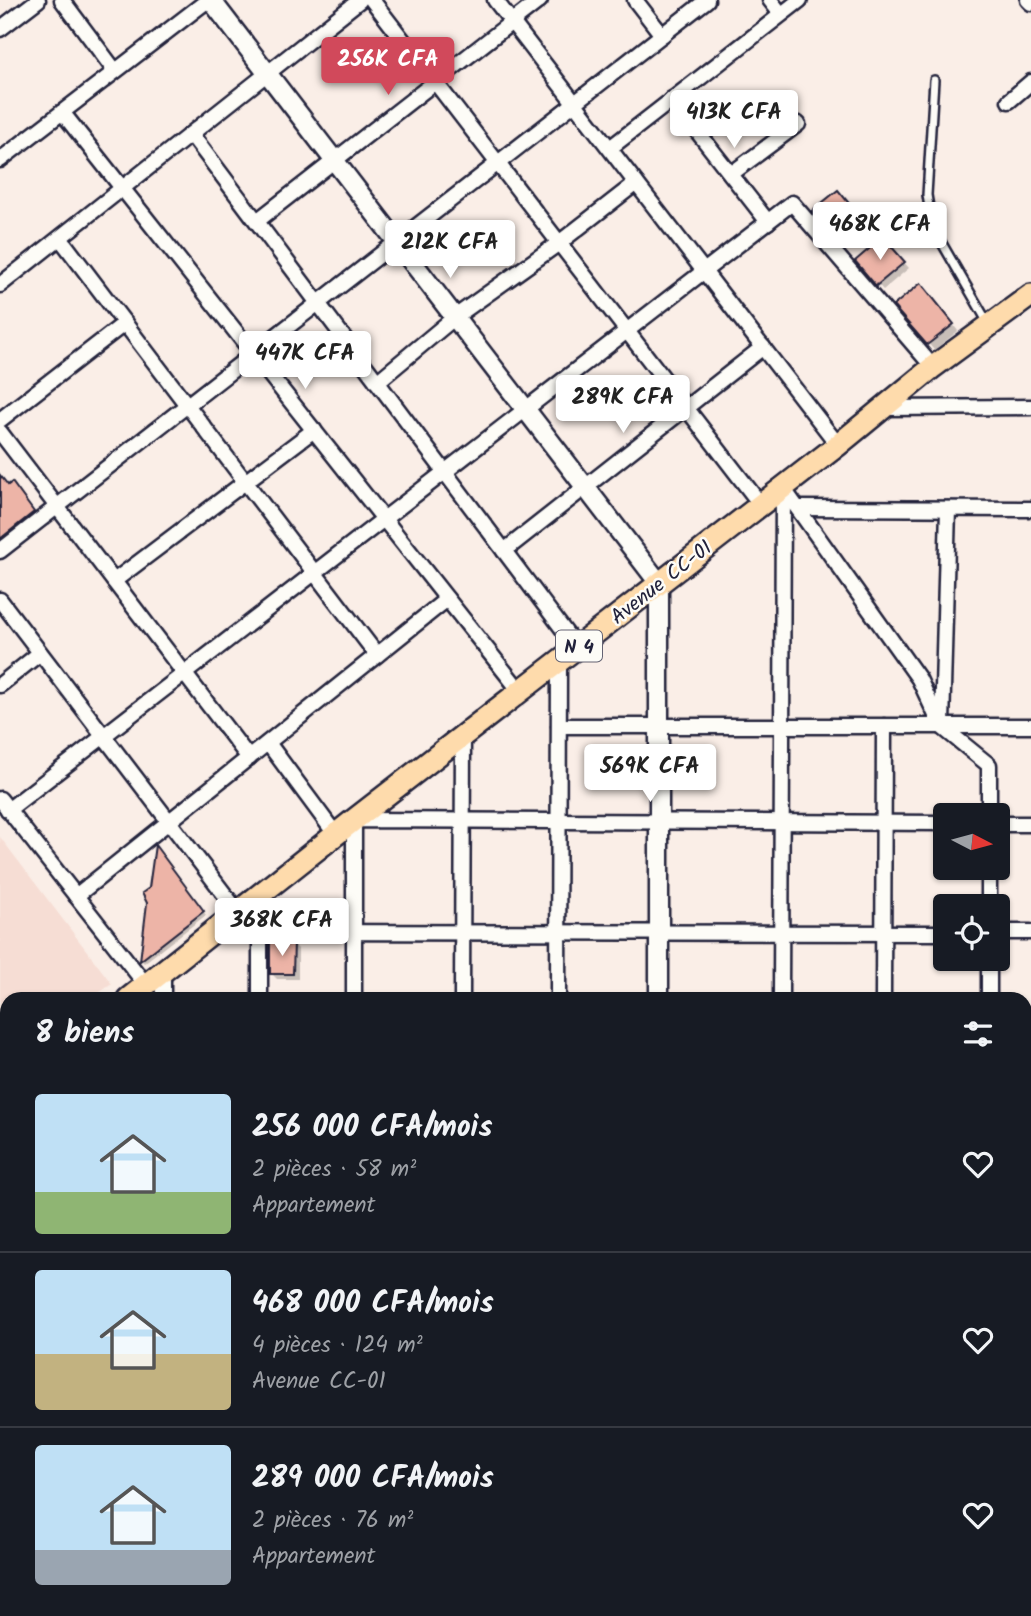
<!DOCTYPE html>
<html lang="fr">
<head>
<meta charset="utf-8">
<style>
	body { margin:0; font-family:Kalam,sans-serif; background:#242831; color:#f1f3f6; height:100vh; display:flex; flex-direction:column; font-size:26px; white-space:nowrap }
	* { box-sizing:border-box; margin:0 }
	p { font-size:23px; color:#9ea1a6 }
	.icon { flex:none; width:38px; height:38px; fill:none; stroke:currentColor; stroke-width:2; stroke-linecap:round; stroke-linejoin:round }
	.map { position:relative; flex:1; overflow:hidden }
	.drawer { position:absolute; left:0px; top:992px; width:1032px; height:625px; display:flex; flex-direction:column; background:#171b24; border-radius:21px 21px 0 0; box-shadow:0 2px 5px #0004 }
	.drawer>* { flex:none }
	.needle { width:46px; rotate:96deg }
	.tools { position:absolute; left:933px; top:803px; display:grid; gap:14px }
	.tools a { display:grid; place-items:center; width:77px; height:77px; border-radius:7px; background:#171b24; box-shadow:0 2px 5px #0004; font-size:35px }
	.price { position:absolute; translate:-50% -60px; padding:0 16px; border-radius:7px; background:#fff; color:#222; font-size:23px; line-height:46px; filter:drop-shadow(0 2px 4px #0008) }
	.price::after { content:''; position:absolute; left:50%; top:42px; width:21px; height:16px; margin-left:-10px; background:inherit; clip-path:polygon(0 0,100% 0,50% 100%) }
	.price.selected { background:#d1495b; color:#fff }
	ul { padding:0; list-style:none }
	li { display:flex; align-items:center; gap:21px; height:175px; padding:0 35px }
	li+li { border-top:2px solid #363941 }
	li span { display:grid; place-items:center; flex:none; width:196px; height:140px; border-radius:7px; color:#555 }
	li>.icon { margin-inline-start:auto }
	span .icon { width:84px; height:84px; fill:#fffc; stroke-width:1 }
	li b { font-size:30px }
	h2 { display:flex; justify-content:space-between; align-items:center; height:84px; padding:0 35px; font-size:30px }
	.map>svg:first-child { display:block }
	.built { fill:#f6ddd4 }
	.shadow { fill:#0003 }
	.building { fill:#edb4a7; stroke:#22223b; stroke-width:2 }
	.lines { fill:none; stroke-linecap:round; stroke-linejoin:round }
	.service-casing { stroke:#22223b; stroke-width:12 }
	.minor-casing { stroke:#22223b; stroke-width:19 }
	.tertiary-casing { stroke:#22223b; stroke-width:23 }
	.primary-casing { stroke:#22223b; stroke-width:26 }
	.service { stroke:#fdfcf7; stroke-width:7 }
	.minor { stroke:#fdfcf7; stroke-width:14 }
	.tertiary { stroke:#fdfcf7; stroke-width:18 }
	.primary { stroke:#fedbac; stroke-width:21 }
	.labels { text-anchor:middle; stroke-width:5; stroke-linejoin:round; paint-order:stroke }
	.shield { fill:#fdfcf7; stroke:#646373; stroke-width:2 }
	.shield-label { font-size:19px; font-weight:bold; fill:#22223b }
	.street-label { font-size:21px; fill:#22223b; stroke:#fdfcf7 }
</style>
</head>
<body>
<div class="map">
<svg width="1031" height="1616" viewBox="0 0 1031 1616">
	<rect width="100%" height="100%" fill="#faeee7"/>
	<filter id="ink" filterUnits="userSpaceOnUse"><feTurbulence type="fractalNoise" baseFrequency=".0143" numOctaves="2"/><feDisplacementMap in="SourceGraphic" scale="14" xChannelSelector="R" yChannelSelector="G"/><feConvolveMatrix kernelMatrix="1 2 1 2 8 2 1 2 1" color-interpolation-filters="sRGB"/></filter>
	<g filter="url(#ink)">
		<!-- built -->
		<polygon class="built" points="0,837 112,984 90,999 7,999 7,1021 0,1012"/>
		<!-- shadow -->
		<g class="shadow">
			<polygon points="843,198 860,219 838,238 832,233"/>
			<polygon points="888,244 909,268 883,290 857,261"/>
			<polygon points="927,291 958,331 934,350 895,306"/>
			<polygon points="0,477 8,487 15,487 36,516 0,545"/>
			<polygon points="156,849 206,915 144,963 141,960"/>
			<polygon points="293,943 298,949 298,979 277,979 271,973"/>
			<polygon points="473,1610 492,1610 491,1616 473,1616"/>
			<rect x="567" y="1610" width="67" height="6"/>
		</g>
		<!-- building -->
		<g class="building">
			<polygon points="838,190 857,213 831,234 812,211"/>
			<polygon points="883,237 905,262 876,286 855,261"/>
			<polygon points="921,283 954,324 927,345 893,306"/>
			<polygon points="0,475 8,485 12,482 34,512 0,539"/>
			<polygon points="155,845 204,911 140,961 147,903 142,893 149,888"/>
			<polygon points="270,942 294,942 293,974 270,974"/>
		</g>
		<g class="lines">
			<!-- service casing -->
			<g class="service-casing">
				<polyline id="service" points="934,80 927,195 932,226 988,323"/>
			</g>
			<!-- minor casing -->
			<g class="minor-casing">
				<g id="minor">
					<polyline points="62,0 115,71"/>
					<polyline points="372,0 761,505"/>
					<polyline points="495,0 838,445"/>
					<polyline points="635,0 662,35"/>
					<polyline points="770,0 781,14"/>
					<polyline points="1028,0 1031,3"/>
					<polyline points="0,29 38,0"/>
					<polyline points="672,99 768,222"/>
					<polyline points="1009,101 1031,82"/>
					<polyline points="62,112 520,691"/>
					<polyline points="191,134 577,648"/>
					<polyline points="610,148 800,0"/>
					<polyline points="0,160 208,0"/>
					<polyline points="731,174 798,124"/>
					<polyline points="257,221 540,0"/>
					<polyline points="60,238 377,655"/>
					<polyline points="0,285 360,0"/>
					<polyline points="377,382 455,317 559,243 636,183"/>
					<polyline points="883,408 1031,407"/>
					<polyline points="0,420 125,323"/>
					<polyline points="0,432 249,758"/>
					<polyline points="783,488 919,679 941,726 989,765 989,816"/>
					<polyline points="798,508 1031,509"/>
					<polyline points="0,551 707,0"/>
					<polyline points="504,551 763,347"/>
					<polyline points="114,581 314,430"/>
					<polyline points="0,600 238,912"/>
					<polyline points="0,685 40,653"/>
					<polyline points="942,724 948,509"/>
					<polyline points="559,726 1031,726"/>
					<polyline points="268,743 336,835"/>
					<polyline points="0,799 146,985"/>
					<polyline points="8,810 792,203 933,367"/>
					<polyline points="998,824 1031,824"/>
					<polyline points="76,896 447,599"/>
					<polyline points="989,906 989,868"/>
					<polyline points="260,932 945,933"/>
					<polyline points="998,932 1031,932"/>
					<polyline points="163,999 163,971"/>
					<polyline points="260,999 260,894"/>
					<polyline points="354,999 354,820 945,823"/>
					<polyline points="462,999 463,735"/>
					<polyline points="558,999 559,662"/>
					<polyline points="781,999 783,488"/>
					<polyline points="883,999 884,726"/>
					<polyline points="989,999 989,959"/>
					<polyline points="0,1032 7,1041"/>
					<polyline points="1026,1034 1031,1034"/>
					<polyline points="1026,1138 1031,1138"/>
					<polyline points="0,1308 7,1303"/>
					<polyline points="1026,1350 1031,1350"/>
					<polyline points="1026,1450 1031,1451"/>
					<polyline points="0,1526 7,1526"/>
					<polyline points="1026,1555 1031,1555"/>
					<polyline points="152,1610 152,1616"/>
					<polyline points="355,1610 355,1616"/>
					<polyline points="778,1610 778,1616"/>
					<polyline points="881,1610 881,1616"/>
					<polyline points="43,1616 44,1610"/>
					<polyline points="260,1616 260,1610"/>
					<polyline points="459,1616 459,1610"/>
					<polyline points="556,1616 556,1610"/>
					<polyline points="986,1616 986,1610"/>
				</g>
			</g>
			<!-- tertiary casing -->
			<g class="tertiary-casing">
				<g id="tertiary">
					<polyline points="211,0 659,583 659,999"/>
					<polyline points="1026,1244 1031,1244"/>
					<polyline points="659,1610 659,1616"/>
				</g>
			</g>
			<!-- primary casing -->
			<g class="primary-casing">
				<g id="primary">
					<polyline points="128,999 354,820 838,445 933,367 1031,295"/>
					<polyline points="0,1099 7,1093"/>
				</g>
			</g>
			<!-- service -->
			<use href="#service" class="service"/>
			<!-- minor -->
			<use href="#minor" class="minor"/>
			<!-- tertiary -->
			<use href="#tertiary" class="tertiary"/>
			<!-- primary -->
			<use href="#primary" class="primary"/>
		</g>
	</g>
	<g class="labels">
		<!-- shield labels -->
		<rect class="shield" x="556" y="630.5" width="46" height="31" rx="5"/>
		<g class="shield-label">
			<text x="579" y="653">N 4</text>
		</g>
		<!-- street labels -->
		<g class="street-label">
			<text transform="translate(661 582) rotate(-38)" y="7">Avenue CC-01</text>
		</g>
	</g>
</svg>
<div class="tools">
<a><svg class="needle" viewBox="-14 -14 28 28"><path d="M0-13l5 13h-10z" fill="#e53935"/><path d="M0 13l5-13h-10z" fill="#9ea1a6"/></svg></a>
<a><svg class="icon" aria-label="locate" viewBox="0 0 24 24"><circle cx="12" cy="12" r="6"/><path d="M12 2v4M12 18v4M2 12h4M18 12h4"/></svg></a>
</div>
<b class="price selected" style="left:388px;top:97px">256K CFA</b>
<b class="price" style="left:734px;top:150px">413K CFA</b>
<b class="price" style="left:880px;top:262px">468K CFA</b>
<b class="price" style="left:450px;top:280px">212K CFA</b>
<b class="price" style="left:305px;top:391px">447K CFA</b>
<b class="price" style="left:623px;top:435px">289K CFA</b>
<b class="price" style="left:650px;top:804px">569K CFA</b>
<b class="price" style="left:282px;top:958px">368K CFA</b>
<section class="drawer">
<h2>8 biens<svg class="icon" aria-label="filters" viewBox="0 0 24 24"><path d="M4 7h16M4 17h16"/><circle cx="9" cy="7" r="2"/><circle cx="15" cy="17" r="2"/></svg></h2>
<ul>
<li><span style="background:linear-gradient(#bfe0f5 70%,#8fb573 0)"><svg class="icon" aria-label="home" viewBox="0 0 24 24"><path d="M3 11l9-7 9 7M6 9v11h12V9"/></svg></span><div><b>256 000 CFA/mois</b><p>2 pièces · 58 m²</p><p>Appartement</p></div><svg class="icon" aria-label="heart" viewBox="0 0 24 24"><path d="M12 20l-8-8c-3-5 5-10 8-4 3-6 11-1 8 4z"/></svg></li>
<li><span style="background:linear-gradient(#bfe0f5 60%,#c2b280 0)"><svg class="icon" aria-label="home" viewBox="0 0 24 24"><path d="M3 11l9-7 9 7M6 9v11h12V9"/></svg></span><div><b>468 000 CFA/mois</b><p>4 pièces · 124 m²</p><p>Avenue CC-01</p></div><svg class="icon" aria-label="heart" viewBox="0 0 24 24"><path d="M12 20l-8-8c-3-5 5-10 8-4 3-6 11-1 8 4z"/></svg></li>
<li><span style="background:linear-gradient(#bfe0f5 75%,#9aa5b1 0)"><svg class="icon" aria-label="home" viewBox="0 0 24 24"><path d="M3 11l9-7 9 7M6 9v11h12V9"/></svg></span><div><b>289 000 CFA/mois</b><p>2 pièces · 76 m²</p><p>Appartement</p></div><svg class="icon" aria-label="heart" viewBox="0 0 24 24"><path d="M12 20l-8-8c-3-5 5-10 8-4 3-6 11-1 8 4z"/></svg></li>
</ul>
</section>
</div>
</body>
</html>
